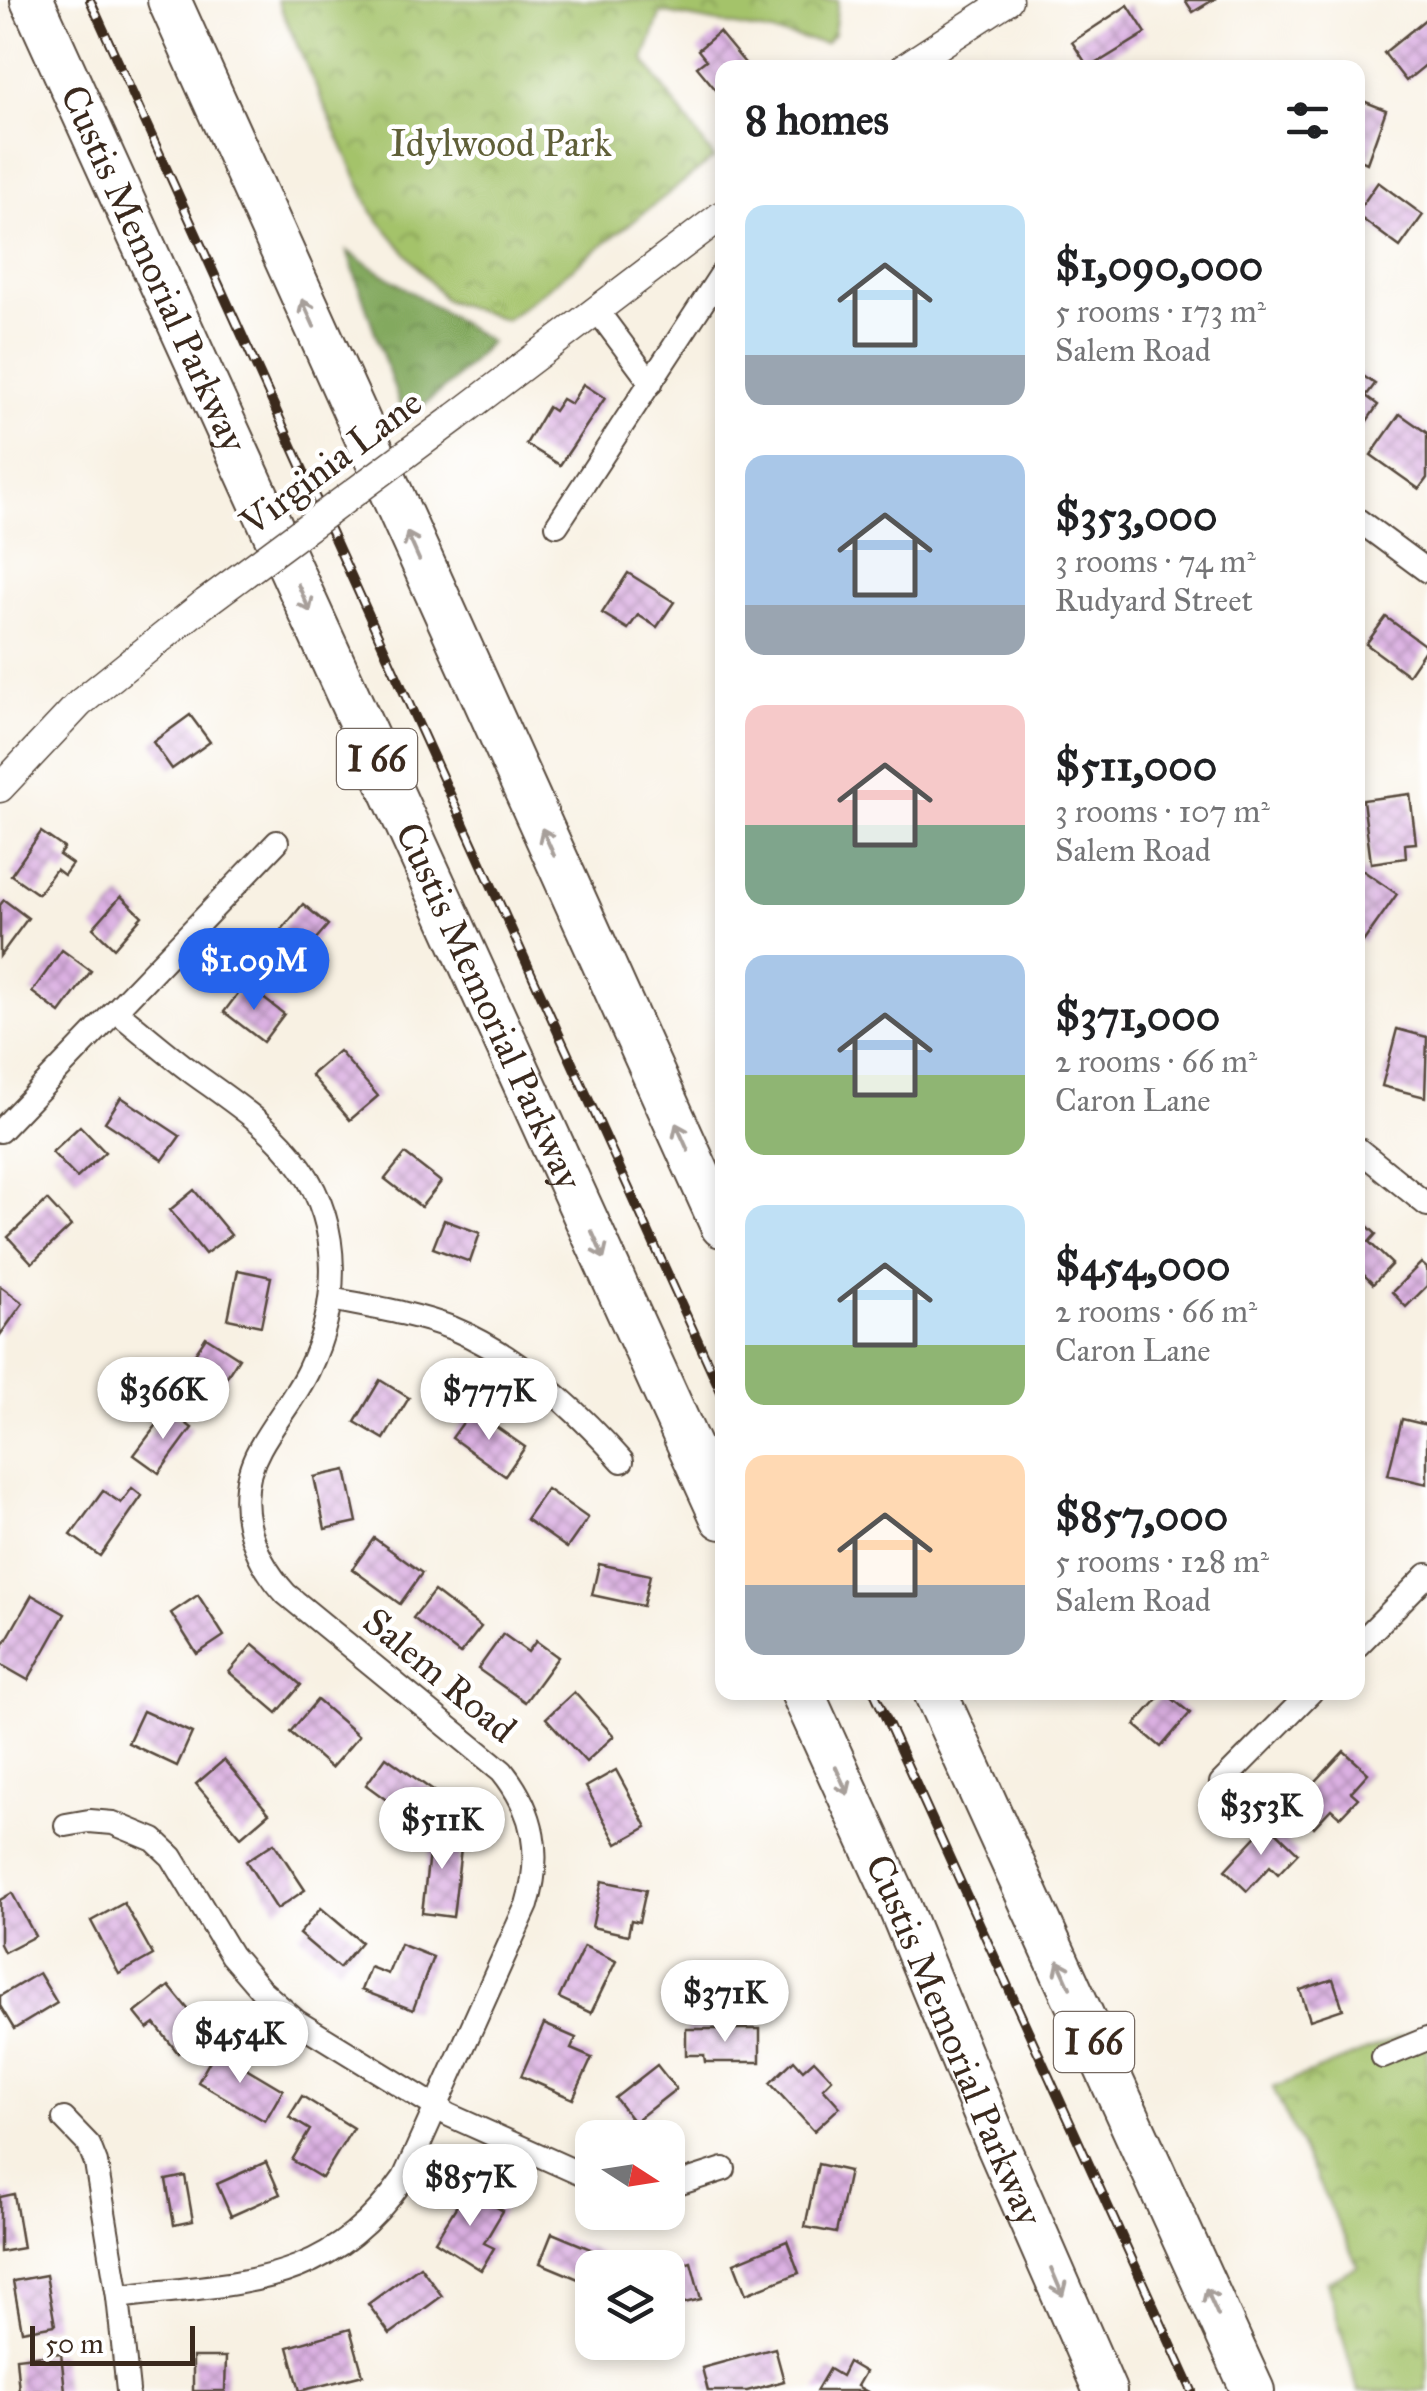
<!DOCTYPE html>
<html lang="en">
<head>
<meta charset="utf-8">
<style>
	body { margin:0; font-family:"IM FELL Great Primer",serif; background:#f6f6f6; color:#202124; height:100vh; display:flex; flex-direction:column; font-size:38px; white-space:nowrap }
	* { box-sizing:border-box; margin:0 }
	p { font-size:32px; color:#757577 }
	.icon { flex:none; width:55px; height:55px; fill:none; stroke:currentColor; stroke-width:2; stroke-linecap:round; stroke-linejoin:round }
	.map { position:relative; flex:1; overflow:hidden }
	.details { position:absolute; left:715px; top:60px; width:650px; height:1640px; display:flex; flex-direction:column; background:#fff; border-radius:20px; box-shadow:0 5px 15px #0003 }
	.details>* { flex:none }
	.needle { width:65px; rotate:102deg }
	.fabs { position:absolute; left:575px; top:2120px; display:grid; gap:20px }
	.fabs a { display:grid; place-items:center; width:110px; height:110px; border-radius:20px; background:#fff; box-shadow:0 5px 15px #0003; font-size:50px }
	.scale { position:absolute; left:30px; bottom:25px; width:165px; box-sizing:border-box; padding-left:10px; border:5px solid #3b2a1e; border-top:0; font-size:28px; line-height:35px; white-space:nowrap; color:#3b2a1e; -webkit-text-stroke:8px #fff; paint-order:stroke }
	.price { position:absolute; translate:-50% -85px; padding:0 22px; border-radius:35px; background:#fff; color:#222; font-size:32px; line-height:65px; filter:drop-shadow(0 2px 5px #0008) }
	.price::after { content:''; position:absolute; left:50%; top:60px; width:30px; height:22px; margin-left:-15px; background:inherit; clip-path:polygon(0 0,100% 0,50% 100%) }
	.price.on { background:#2563eb; color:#fff }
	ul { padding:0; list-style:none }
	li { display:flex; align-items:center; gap:30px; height:250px; padding:0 30px }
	li span { display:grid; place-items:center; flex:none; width:280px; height:200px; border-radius:20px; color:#555 }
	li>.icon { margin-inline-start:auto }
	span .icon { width:120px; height:120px; fill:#fffc; stroke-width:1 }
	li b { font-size:42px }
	h2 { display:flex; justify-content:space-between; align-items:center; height:120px; padding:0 30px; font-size:42px }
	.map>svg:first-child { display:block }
	.forest { fill:url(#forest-crowns); stroke:#5f6a3e; stroke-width:2.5 }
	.park { fill:url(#park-crowns); stroke:#707644; stroke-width:2.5 }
	.building { fill:url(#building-cross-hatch) }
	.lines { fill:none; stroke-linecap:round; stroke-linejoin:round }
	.minor-casing { stroke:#57483c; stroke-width:26 }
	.tertiary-casing { stroke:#57483c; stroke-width:31 }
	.motorway-casing { stroke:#57483c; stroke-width:46 }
	.minor { stroke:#fff; stroke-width:22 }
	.tertiary { stroke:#fff; stroke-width:28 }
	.motorway { stroke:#fff; stroke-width:42 }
	.rail-casing { stroke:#3b2a1e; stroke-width:10 }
	.rail { stroke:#fff; stroke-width:6; stroke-dasharray:19; stroke-linecap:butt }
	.tertiary-bridge-casing { stroke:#57483c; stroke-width:31; stroke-linecap:butt }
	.tertiary-bridge { stroke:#fff; stroke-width:28 }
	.oneway { stroke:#a79f9a }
	.labels { text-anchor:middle; stroke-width:9; stroke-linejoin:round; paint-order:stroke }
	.shield { fill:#fff; stroke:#766a62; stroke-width:2.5 }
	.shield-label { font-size:35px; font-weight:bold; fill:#3b2a1e }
	.park-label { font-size:38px; fill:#606039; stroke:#fff }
	.street-label { font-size:38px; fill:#3b2a1e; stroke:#fff }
</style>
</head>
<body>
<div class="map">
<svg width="1427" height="2391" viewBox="0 0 1427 2391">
	<defs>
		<pattern id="forest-crowns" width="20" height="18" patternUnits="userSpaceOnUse" patternTransform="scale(2.5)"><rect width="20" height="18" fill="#83a95f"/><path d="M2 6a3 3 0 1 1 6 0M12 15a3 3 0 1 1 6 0" fill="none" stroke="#6c8a4e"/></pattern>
		<pattern id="park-crowns" width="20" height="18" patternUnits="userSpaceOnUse" patternTransform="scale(2.5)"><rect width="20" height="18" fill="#a4c36b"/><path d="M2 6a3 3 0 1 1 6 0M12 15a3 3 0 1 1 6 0" fill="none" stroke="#879f57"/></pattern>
		<pattern id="building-cross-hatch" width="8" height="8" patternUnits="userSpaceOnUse" patternTransform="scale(2.5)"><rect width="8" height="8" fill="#dbb0e2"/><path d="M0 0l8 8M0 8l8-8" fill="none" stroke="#b38fb7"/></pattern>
	</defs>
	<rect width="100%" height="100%" fill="#fff"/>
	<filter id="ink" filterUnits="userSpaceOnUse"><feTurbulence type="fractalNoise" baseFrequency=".01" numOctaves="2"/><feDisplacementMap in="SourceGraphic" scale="20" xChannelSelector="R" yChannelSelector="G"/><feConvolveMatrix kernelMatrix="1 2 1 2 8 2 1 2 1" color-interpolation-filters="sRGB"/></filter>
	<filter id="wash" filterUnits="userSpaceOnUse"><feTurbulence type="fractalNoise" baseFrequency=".0048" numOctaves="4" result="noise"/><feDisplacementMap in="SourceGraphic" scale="40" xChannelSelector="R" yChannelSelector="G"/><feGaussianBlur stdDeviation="2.25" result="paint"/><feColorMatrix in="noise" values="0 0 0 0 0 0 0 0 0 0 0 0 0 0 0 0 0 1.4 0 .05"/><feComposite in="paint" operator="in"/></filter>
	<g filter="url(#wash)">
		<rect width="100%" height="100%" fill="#f8f1e3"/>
		<!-- forest -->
		<polygon class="forest" points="347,251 490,342 451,383 405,420"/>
		<!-- park -->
		<g class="park">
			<polygon points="277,0 838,0 834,34 825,43 661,12 644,60 714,158 506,320 445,300 372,212"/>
			<polygon points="1427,2026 1427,2391 1358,2391 1327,2282 1358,2266 1273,2088"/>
		</g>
		<g id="blocks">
			<!-- building -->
			<g class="building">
				<polygon points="1185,0 1213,0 1193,12"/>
				<polygon points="1128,5 1146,33 1089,68 1072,42"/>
				<polygon points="1427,18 1427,64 1406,81 1384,53"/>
				<polygon points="719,32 749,68 722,68 722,97 697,67 706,60 698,50"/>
				<polygon points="1358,99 1386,110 1367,163 1358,159"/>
				<polygon points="1378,182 1423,215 1400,247 1358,216 1358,211"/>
				<polygon points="1359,373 1375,384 1366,396 1378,405 1358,434"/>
				<polygon points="583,384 605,398 560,465 526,444 548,407 554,411 562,399 571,404"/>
				<polygon points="1400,414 1427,433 1427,478 1419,489 1371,455"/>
				<polygon points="628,573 674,602 657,627 638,615 628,629 602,613"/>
				<polygon points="1386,617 1427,647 1408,675 1366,644"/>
				<polygon points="190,715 210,742 172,769 153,742"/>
				<polygon points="1410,794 1416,843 1405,844 1406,858 1371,863 1363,800"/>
				<polygon points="41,832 64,848 59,855 72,864 64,875 56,869 38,894 11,875"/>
				<polygon points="1362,870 1397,894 1363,942 1358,937 1358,877"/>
				<polygon points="121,896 142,916 114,948 93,928"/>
				<polygon points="4,900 28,918 0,956 0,905"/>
				<polygon points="303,904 328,925 294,964 270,944"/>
				<polygon points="62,950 91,971 60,1013 32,992"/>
				<polygon points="245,984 284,1014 263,1042 224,1012"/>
				<polygon points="1397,1029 1427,1037 1425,1097 1382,1086"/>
				<polygon points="339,1051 378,1096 350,1120 311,1075"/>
				<polygon points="121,1097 180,1136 163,1160 105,1122"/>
				<polygon points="80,1126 105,1152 77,1178 52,1152"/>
				<polygon points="405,1154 441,1182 421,1207 385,1179"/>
				<polygon points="194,1190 231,1235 205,1254 170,1210"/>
				<polygon points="47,1200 71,1226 32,1263 8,1237"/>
				<polygon points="1358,1217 1376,1234 1369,1242 1392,1264 1373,1284 1358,1269"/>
				<polygon points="444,1220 480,1233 470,1262 433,1248"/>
				<polygon points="1421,1263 1427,1268 1427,1286 1406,1307 1392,1292"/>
				<polygon points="238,1270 271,1277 261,1326 228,1319"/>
				<polygon points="0,1286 23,1303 0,1335"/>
				<polygon points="206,1337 239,1358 209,1404 176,1382"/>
				<polygon points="380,1380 409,1398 384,1439 355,1422"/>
				<polygon points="168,1410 192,1428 159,1473 134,1455"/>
				<polygon points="472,1410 525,1447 505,1476 452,1438"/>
				<polygon points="1402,1419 1427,1425 1427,1484 1388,1475"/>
				<polygon points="346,1470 357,1522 325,1529 314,1477"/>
				<polygon points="132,1488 142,1496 100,1556 71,1535 103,1491 121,1503"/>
				<polygon points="547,1489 588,1518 567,1548 526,1519"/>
				<polygon points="374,1538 422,1573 400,1604 352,1569"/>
				<polygon points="599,1564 650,1575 643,1606 592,1595"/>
				<polygon points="434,1591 481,1627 460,1654 413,1618"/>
				<polygon points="32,1595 65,1614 28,1680 0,1664 0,1651"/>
				<polygon points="198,1595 224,1636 197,1654 171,1613"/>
				<polygon points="503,1634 528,1652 536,1641 558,1657 525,1702 478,1669"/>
				<polygon points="253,1644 301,1685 277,1713 229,1672"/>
				<polygon points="574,1692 614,1736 586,1762 546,1718"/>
				<polygon points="1164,1692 1190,1713 1161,1747 1135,1725"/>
				<polygon points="317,1700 359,1736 331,1768 290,1732"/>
				<polygon points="143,1711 192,1733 177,1766 128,1743"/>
				<polygon points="1344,1751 1368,1773 1351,1792 1358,1798 1340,1817 1331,1809 1314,1827 1292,1807"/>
				<polygon points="386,1757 436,1793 410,1830 390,1815 396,1807 366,1785"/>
				<polygon points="224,1760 269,1813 241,1837 196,1784"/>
				<polygon points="616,1770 647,1827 617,1844 586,1787"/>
				<polygon points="1268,1824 1298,1853 1278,1874 1270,1866 1247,1891 1225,1870"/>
				<polygon points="432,1827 463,1831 453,1917 422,1913"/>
				<polygon points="274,1843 305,1890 277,1909 246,1861"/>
				<polygon points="602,1881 646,1890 639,1922 631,1920 628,1935 592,1927"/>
				<polygon points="12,1893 35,1936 4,1952 0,1944 0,1900"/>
				<polygon points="124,1903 153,1955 119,1974 91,1921"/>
				<polygon points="321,1908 361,1942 339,1968 299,1934"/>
				<polygon points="400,1944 433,1957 413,2010 361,1990 370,1967 388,1974"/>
				<polygon points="584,1946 616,1961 591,2013 559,1998"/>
				<polygon points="39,1973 57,2003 14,2029 0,2006 0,1996"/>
				<polygon points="1333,1979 1343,2009 1310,2020 1300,1990"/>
				<polygon points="169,1986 206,2031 178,2053 155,2024 148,2029 135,2013"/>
				<polygon points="544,2024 576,2038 571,2049 592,2058 573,2099 521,2076"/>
				<polygon points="686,2029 760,2029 760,2062 705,2062 704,2055 686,2055"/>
				<polygon points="216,2050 283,2090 265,2121 198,2082"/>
				<polygon points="794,2060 803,2070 814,2060 832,2079 823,2088 840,2107 814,2131 770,2083"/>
				<polygon points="657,2065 676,2089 634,2122 615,2098"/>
				<polygon points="302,2096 353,2128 322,2178 292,2160 310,2130 289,2117"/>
				<polygon points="266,2162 280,2194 231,2216 217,2184"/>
				<polygon points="818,2164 849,2171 836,2233 805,2227"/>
				<polygon points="185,2176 193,2221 174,2225 166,2180"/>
				<polygon points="467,2189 503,2211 484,2243 494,2248 481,2270 435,2241"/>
				<polygon points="14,2194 23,2248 0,2252 0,2197"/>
				<polygon points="552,2233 600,2253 588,2283 540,2263"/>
				<polygon points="787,2241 799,2273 746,2294 734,2263"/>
				<polygon points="691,2262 701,2299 668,2307 668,2268"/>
				<polygon points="420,2266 442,2296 390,2334 368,2304"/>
				<polygon points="46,2275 55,2325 22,2331 13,2281"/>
				<polygon points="350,2329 363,2375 300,2391 288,2347"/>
				<polygon points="775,2348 784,2381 747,2391 708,2391 702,2368"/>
				<polygon points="61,2353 65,2391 19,2391 16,2358"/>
				<polygon points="193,2357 226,2357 225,2391 193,2391"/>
				<polygon points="848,2362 865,2372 857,2386 866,2391 816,2391 829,2369 841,2376"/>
			</g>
		</g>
	</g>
	<g filter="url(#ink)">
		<use href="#blocks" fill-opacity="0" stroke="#57483c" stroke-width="2.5"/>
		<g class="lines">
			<!-- minor casing -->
			<g class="minor-casing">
				<g id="minor">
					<polyline points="596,309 651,383"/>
					<polyline points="1358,520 1427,571"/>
					<polyline points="557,525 722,273"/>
					<path d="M 116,1011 C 142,1032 167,1054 193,1073 C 233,1102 273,1127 301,1168 C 343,1228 339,1307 308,1371 C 295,1398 274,1422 260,1448 C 232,1498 250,1555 286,1594 L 502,1771 C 535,1812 542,1855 527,1905 L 404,2178 C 326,2290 241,2281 118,2297"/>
					<polyline points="0,1131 277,842"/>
					<polyline points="1358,1149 1427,1205"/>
					<path d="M 331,1299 C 371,1307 413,1313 452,1328 C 518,1355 575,1408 622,1461"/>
					<polyline points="1358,1645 1427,1575"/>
					<polyline points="1221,1783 1311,1692"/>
					<polyline points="66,1825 89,1821 113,1823 154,1840 172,1857 231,1955 261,1990 296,2021 449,2115 592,2179"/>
					<polyline points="1383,2057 1427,2039"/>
					<polyline points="64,2119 89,2145 96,2163 118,2297 128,2391"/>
					<polyline points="668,2187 724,2169"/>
				</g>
			</g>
			<!-- tertiary casing -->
			<g class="tertiary-casing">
				<g id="tertiary">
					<polyline points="904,68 1008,0"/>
					<polyline points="456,417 722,215"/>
					<polyline points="0,788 80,703 205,603"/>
				</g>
			</g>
			<!-- motorway casing -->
			<g class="motorway-casing">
				<g id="motorway">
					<path id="s1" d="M 32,0 L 722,1518"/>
					<polyline points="169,0 722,1226"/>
					<path id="s2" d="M 802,1692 L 897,1901 L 995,2139 L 1105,2391"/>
					<polyline points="935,1692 1253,2391"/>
				</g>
			</g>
			<!-- minor -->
			<use href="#minor" class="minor"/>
			<!-- tertiary -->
			<use href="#tertiary" class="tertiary"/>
			<!-- motorway -->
			<use href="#motorway" class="motorway"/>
			<!-- rail casing -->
			<g class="rail-casing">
				<g id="rail">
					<polyline points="90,0 722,1394"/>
					<polyline points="874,1692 1192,2391"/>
				</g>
			</g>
			<!-- rail -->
			<use href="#rail" class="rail"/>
			<!-- tertiary-bridge casing -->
			<g class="tertiary-bridge-casing">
				<polyline id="tertiary-bridge" points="205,603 456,417"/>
			</g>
			<!-- tertiary-bridge -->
			<use href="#tertiary-bridge" class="tertiary-bridge"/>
		</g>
		<!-- one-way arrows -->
		<defs><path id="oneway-shaft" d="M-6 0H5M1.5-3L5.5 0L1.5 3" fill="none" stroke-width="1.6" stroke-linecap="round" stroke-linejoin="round" transform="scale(2.5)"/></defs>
		<g class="oneway">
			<use href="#oneway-shaft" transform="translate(308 313) rotate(-114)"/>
			<use href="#oneway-shaft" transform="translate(413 546) rotate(-114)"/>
			<use href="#oneway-shaft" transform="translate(304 598) rotate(66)"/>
			<use href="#oneway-shaft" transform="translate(548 842) rotate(-114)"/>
			<use href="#oneway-shaft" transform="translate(682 1137) rotate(-114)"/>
			<use href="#oneway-shaft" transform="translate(598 1245) rotate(66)"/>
			<use href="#oneway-shaft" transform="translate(842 1781) rotate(66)"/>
			<use href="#oneway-shaft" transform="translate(1064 1974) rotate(-114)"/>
			<use href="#oneway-shaft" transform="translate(1057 2282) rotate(67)"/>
			<use href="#oneway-shaft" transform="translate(1212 2302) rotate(-114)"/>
		</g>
	</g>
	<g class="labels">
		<!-- shield labels -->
		<g class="shield">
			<rect x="337" y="729" width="80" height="60" rx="8"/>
			<rect x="1054" y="2012" width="80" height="60" rx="8"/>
		</g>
		<g class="shield-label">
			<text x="377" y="771">I 66</text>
			<text x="1094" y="2054">I 66</text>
		</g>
		<!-- park labels -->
		<g class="park-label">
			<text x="501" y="156">Idylwood Park</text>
		</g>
		<!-- street labels -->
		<g class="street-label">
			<text dy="13" stroke="none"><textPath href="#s1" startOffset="295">Custis Memorial Parkway</textPath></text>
			<text transform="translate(331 462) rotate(-37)" y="13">Virginia Lane</text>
			<text dy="13" stroke="none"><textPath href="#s1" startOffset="1105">Custis Memorial Parkway</textPath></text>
			<text transform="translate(440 1675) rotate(40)" y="13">Salem Road</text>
			<text dy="13" stroke="none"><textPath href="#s2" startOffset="380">Custis Memorial Parkway</textPath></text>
		</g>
	</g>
</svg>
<div class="fabs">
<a><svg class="needle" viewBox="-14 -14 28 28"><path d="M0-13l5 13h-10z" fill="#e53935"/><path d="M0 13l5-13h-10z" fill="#757577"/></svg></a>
<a><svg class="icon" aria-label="layers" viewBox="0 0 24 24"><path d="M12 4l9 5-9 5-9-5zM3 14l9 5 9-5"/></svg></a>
</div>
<div class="scale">50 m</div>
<b class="price on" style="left:254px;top:1013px">$1.09M</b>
<b class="price" style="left:163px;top:1442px">$366K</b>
<b class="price" style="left:489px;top:1443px">$777K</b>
<b class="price" style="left:1261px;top:1858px">$353K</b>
<b class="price" style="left:442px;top:1872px">$511K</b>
<b class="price" style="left:725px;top:2045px">$371K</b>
<b class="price" style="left:240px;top:2086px">$454K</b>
<b class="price" style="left:470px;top:2229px">$857K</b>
<section class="details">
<h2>8 homes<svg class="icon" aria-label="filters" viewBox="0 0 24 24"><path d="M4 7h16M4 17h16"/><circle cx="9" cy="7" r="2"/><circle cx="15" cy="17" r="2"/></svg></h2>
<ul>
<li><span style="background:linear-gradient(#bfe0f5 75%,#9aa5b1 0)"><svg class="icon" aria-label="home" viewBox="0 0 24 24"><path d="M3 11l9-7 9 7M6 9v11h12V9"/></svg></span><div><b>$1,090,000</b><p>5 rooms · 173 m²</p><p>Salem Road</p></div></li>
<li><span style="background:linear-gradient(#a9c7e8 75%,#9aa5b1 0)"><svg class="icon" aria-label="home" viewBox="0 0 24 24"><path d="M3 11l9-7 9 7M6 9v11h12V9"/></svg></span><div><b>$353,000</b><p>3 rooms · 74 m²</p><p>Rudyard Street</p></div></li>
<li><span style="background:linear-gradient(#f6c9c9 60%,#7fa58c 0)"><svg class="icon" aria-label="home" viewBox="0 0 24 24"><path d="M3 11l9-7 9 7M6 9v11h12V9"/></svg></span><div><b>$511,000</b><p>3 rooms · 107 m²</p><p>Salem Road</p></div></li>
<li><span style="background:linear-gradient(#a9c7e8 60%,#8fb573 0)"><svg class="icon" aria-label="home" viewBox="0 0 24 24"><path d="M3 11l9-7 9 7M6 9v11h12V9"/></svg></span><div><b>$371,000</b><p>2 rooms · 66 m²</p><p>Caron Lane</p></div></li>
<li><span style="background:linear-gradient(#bfe0f5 70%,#8fb573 0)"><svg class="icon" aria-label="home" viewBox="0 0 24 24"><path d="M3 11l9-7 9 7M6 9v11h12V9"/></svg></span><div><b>$454,000</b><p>2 rooms · 66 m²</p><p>Caron Lane</p></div></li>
<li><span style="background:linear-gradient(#ffd9b3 65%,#9aa5b1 0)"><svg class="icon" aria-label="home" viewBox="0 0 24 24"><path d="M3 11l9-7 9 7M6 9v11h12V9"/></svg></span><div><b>$857,000</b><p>5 rooms · 128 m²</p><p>Salem Road</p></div></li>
</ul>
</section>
</div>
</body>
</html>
